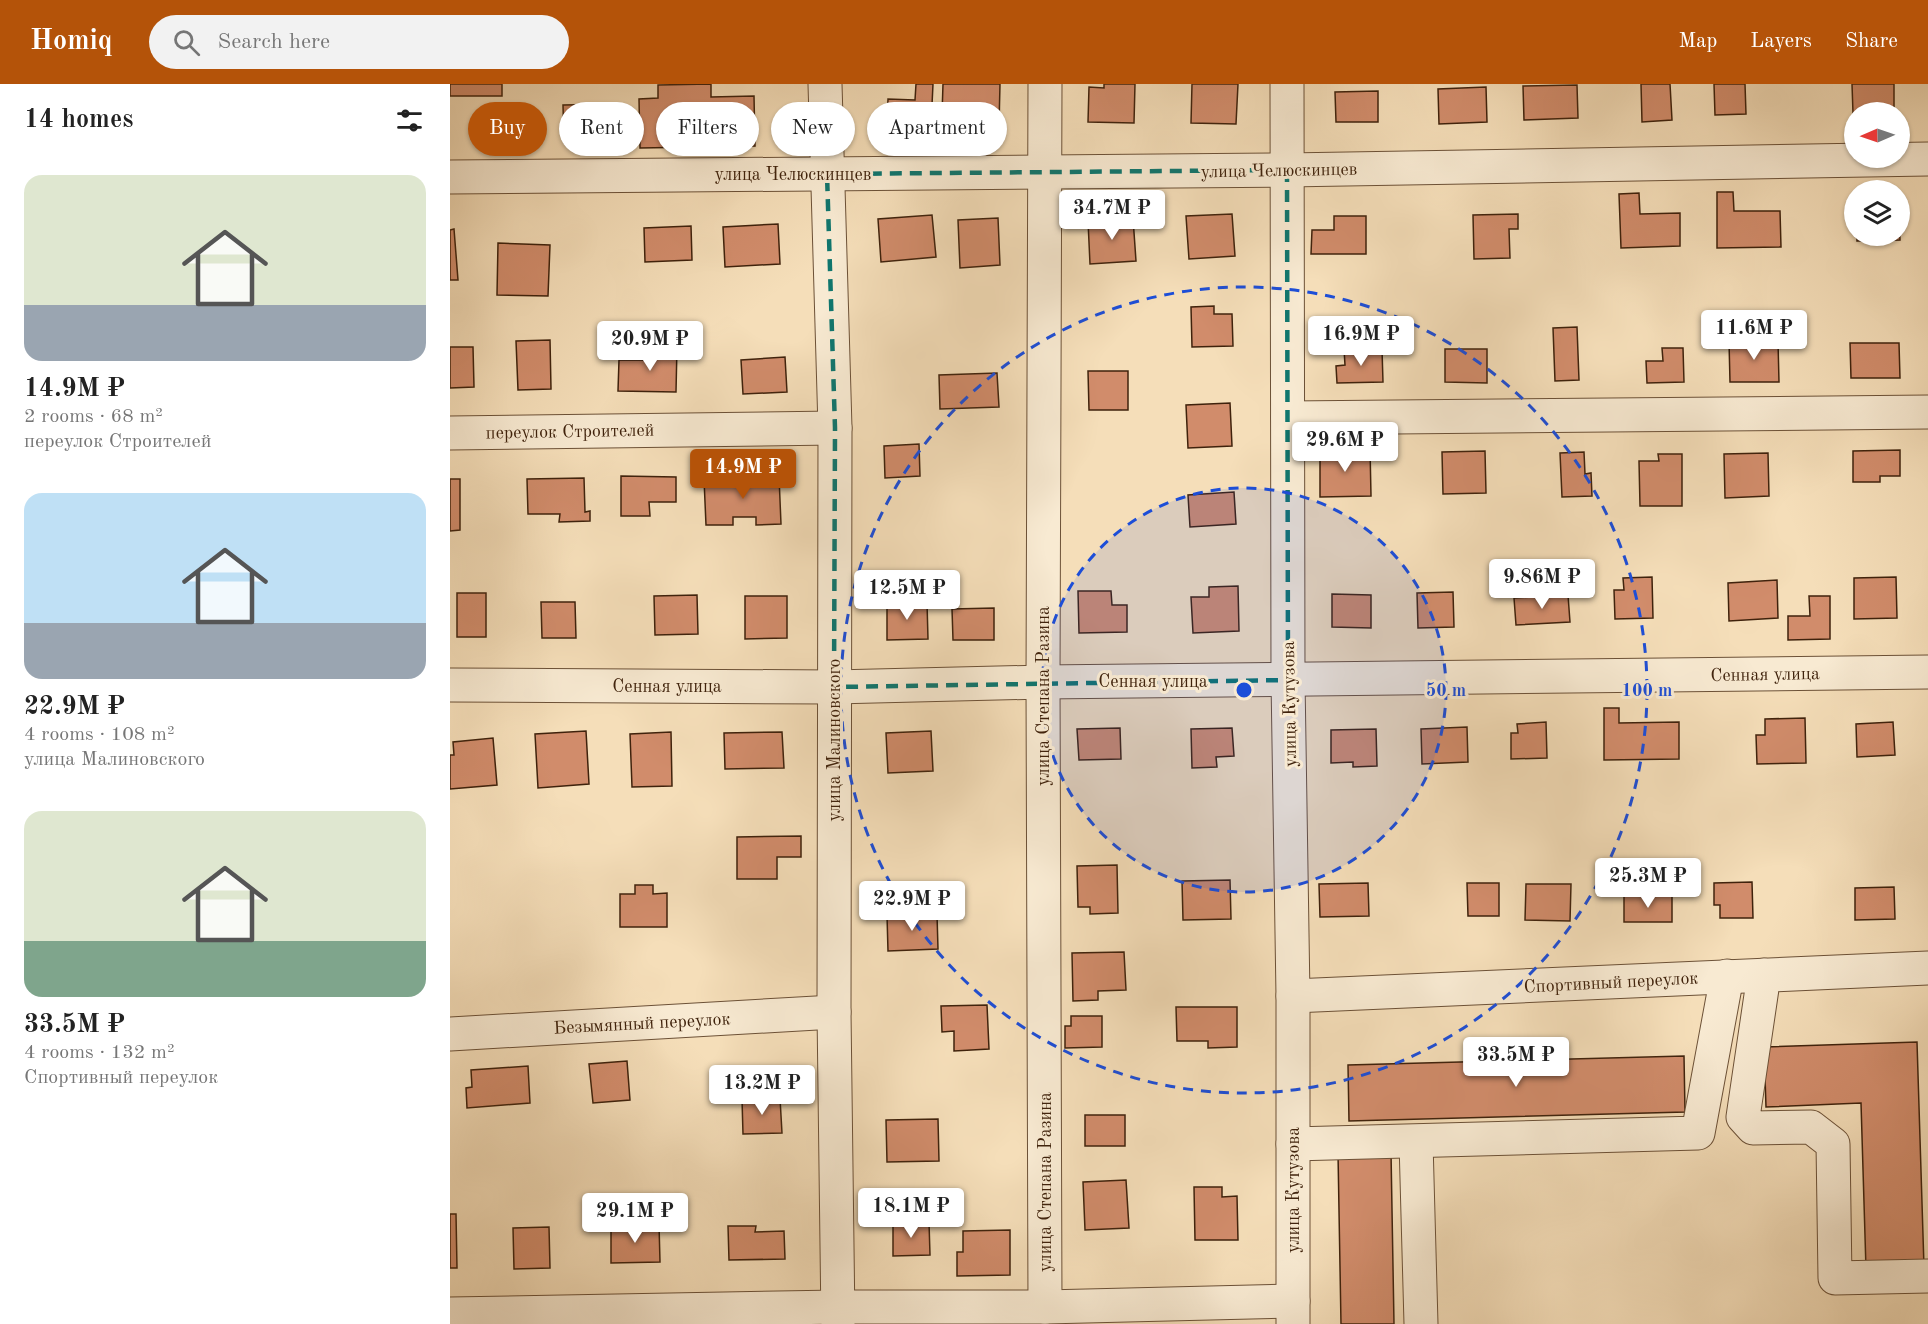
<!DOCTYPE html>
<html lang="en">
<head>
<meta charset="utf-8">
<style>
	body { margin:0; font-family:"Old Standard TT",serif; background:#f2f2f2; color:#222; height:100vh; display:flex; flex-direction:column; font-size:22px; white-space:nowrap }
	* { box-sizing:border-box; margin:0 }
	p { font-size:20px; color:#767676 }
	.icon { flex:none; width:33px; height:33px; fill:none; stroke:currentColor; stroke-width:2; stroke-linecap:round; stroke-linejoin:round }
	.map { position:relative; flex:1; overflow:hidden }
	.details { display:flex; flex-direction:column; background:#fff; width:450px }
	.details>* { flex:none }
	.hud { position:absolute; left:18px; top:18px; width:570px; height:54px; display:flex; gap:12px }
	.needle { width:39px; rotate:268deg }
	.tools { position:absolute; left:1394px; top:18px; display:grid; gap:12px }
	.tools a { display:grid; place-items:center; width:66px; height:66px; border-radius:50%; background:#fff; box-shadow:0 2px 4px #0004; font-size:30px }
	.price { position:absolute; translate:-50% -51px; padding:0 14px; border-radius:6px; background:#fff; color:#222; font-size:20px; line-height:39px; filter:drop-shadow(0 2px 3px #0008) }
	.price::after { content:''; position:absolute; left:50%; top:36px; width:18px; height:14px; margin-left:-9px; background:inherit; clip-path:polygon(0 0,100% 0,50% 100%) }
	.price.selected { background:#b45309; color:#fff }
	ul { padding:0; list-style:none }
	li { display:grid; align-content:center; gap:12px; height:318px; padding:0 24px }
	li span { display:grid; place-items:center; height:186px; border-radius:18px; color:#555 }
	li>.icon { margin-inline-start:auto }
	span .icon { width:108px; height:108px; fill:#fffc; stroke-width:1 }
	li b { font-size:26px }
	h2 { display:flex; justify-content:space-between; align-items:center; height:72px; padding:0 24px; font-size:26px }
	.tag { padding:0 21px; border-radius:27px; background:#fff; box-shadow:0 2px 4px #0004; font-size:21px; line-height:54px }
	.tag.selected { background:#b45309; color:#fff }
	header { display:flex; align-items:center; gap:36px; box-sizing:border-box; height:84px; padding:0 30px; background:#b45309; color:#fff }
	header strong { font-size:28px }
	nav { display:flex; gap:33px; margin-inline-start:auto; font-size:21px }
	.search { width:420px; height:54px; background:#f2f2f2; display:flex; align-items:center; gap:15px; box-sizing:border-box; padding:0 21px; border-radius:33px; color:#767676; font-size:22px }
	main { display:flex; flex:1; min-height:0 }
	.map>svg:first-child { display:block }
	.building { fill:#d18c6b; stroke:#3f220c; stroke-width:1.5 }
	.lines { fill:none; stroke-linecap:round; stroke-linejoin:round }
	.minor-casing { stroke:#6c5137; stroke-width:35 }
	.minor { stroke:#f8ead2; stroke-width:33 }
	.marked { fill:none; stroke:#0f766e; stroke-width:4.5; stroke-dasharray:12 8; stroke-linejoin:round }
	.ring { fill:none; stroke:#1d4ed8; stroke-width:3; stroke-dasharray:10 8 }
	.labels { text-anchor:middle; stroke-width:6; stroke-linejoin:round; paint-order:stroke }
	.street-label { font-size:18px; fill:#3f220c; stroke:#f8ead2 }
	.centre { fill:#1d4ed8; stroke:#f8ead2; stroke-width:3 }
	.ring-label { font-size:18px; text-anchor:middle; font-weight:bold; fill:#1d4ed8; stroke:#f8ead2; stroke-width:6; stroke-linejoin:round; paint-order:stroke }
</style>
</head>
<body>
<header>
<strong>Homiq</strong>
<div class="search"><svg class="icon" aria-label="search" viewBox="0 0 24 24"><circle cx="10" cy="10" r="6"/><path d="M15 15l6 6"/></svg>Search here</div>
<nav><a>Map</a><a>Layers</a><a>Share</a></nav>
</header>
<main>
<section class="details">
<h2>14 homes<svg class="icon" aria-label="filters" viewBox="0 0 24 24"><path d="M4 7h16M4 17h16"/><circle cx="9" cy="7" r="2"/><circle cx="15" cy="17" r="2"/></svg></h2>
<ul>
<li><span style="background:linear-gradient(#dfe7d0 70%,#9aa5b1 0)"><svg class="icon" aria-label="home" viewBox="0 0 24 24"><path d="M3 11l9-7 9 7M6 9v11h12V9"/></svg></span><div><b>14.9M ₽</b><p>2 rooms · 68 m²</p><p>переулок Строителей</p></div></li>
<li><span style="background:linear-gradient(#bfe0f5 70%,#9aa5b1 0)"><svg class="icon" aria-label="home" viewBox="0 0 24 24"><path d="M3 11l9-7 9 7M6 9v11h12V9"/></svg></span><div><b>22.9M ₽</b><p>4 rooms · 108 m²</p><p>улица Малиновского</p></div></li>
<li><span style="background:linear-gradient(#dfe7d0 70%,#7fa58c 0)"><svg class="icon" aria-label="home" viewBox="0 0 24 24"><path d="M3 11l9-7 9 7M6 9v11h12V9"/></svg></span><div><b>33.5M ₽</b><p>4 rooms · 132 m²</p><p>Спортивный переулок</p></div></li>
</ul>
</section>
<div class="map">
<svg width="1478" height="1240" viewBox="0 0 1478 1240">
	<rect width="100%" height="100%" fill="#f5deb9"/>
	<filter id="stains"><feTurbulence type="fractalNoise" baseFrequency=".00333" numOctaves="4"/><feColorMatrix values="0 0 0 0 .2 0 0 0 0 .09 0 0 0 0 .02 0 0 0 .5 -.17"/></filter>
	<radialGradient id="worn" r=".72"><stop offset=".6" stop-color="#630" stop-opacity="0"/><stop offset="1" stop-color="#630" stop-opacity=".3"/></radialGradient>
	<!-- building -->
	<g class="building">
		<rect x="0" y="0" width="52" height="12"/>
		<polygon points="261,0 261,13 304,12 305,62 190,64 189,15 208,14 208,1"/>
		<polygon points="466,0 483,0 481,42 437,40 438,15 465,16"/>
		<polygon points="493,0 550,0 549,42 500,41 500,32 492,31"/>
		<polygon points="654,0 685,0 684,39 638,38 639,3 654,4"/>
		<polygon points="742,0 788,0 786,40 741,39"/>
		<polygon points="1191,0 1220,0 1222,36 1192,38"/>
		<polygon points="1264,0 1295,0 1296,30 1265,31"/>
		<polygon points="1402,0 1444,0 1444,28 1403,29"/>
		<polygon points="1127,1 1128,34 1074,36 1073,2"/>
		<polygon points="1036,3 1037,38 989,40 988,5"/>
		<polygon points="928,7 928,38 886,38 885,8"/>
		<polygon points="172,20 173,58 114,59 113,21"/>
		<polygon points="1267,108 1283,108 1284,127 1330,127 1331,163 1267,164"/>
		<polygon points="1189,109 1190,130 1230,129 1230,162 1171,164 1169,110"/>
		<polygon points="1449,127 1450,156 1407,157 1407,152 1449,152"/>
		<polygon points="782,130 785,172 739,175 736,132"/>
		<polygon points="1068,130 1068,145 1059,145 1060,174 1024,175 1023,131"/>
		<polygon points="482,131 486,173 431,178 428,135"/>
		<polygon points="884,132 916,132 916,170 861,170 862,146 884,146"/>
		<polygon points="548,134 550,181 510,184 508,136"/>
		<polygon points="683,134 686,177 640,180 638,137"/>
		<polygon points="328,140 330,180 275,183 273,143"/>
		<polygon points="241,142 242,176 195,178 194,144"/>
		<polygon points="4,145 8,196 0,196 0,146"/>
		<polygon points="48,159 100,161 98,212 47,211"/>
		<polygon points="764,222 764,230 782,230 783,262 742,263 741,223"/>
		<polygon points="1127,243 1129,296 1105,297 1103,244"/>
		<polygon points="100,256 101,305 68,306 66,257"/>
		<polygon points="1279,257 1328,257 1329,298 1280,298"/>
		<polygon points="1400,259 1449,259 1450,294 1401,294"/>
		<polygon points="201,261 227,262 226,308 168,307 169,276 201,276"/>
		<polygon points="0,263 23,263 24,303 0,304"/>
		<polygon points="1212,264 1233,264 1234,298 1197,299 1196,277 1213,277"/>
		<polygon points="894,265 932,265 933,298 887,299 886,282 895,281"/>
		<polygon points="995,265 1037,265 1037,299 995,298"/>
		<polygon points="335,273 337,308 293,310 291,276"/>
		<polygon points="638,287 678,287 678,326 639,326"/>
		<polygon points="547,289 549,323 490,325 489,291"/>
		<polygon points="780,319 782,362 738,364 736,321"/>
		<polygon points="469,360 470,392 435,394 434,362"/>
		<polygon points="920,364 921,412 870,413 870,365"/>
		<polygon points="1450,366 1450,392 1430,392 1430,398 1403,398 1403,367"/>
		<polygon points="1035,367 1036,409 993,410 992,368"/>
		<polygon points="1134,368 1135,390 1141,389 1142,412 1112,413 1110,369"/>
		<polygon points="1318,369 1319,412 1275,414 1274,370"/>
		<polygon points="1208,370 1232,370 1232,422 1190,422 1189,377 1209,377"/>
		<polygon points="171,392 226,393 226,418 199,418 200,432 171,432"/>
		<polygon points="329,392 331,440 306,441 306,433 283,433 283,441 256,441 254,395"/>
		<polygon points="134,394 135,428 140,427 140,437 109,438 110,430 78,430 77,395"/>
		<polygon points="0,395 10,395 10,446 0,447"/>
		<polygon points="784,408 786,440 740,443 738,411"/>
		<polygon points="1202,493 1203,534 1165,535 1164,506 1174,506 1173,494"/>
		<polygon points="1446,493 1447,534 1404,535 1404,494"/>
		<polygon points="1327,496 1328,534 1279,537 1278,499"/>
		<polygon points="788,502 789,547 743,549 741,513 759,513 759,503"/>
		<polygon points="628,507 661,507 662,521 677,521 677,548 629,549"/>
		<polygon points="1003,508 1004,543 968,544 967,509"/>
		<rect x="7" y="509" width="29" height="44"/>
		<polygon points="882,510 921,511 921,544 882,543"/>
		<polygon points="247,511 248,550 205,551 204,512"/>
		<polygon points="1118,511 1120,538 1066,541 1064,514"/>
		<polygon points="295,512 337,512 337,554 295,555"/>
		<polygon points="1359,512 1380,512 1380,555 1338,556 1338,532 1360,532"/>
		<polygon points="91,518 125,518 126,554 92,554"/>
		<polygon points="477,518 478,555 437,556 437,519"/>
		<polygon points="544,524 544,556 503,556 502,525"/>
		<polygon points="1154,624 1169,624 1169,639 1229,638 1229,675 1154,676"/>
		<polygon points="1355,634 1356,679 1307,680 1306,651 1315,651 1315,635"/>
		<polygon points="1096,638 1097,674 1061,675 1061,649 1068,649 1067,640"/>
		<polygon points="1443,638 1445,671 1407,673 1406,640"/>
		<polygon points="1017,643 1018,678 972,680 971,645"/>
		<polygon points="670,644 671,675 629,676 627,645"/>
		<polygon points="782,644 784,672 766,673 767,683 742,684 741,645"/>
		<polygon points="926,645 927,682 903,683 903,678 881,679 881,646"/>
		<polygon points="136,647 139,700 88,704 85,650"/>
		<polygon points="481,647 483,687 438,689 436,649"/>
		<polygon points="221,648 222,702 182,703 180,650"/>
		<polygon points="332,648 334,684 275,685 274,649"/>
		<polygon points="43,654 47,701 0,705 0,671 4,671 3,658"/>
		<polygon points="351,752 351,773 327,773 327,795 287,795 287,753"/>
		<polygon points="667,781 668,829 640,830 640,823 628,823 627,782"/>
		<polygon points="780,796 781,835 733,836 732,797"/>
		<polygon points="1302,798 1303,834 1270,834 1270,821 1264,821 1264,799"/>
		<polygon points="918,799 919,832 870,833 869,800"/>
		<polygon points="1017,799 1049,799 1049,832 1018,832"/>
		<polygon points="1076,800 1121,800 1120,837 1075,836"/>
		<polygon points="185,801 203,801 203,810 217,809 217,843 170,843 170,810 185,810"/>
		<polygon points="1444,803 1445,835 1405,836 1405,804"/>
		<rect x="1174" y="812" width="48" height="26"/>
		<polygon points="487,830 488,865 438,867 437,831"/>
		<polygon points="674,868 676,906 648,907 648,916 623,917 622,869"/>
		<polygon points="537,921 539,965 504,967 504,947 492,948 491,922"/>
		<polygon points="726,923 787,923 787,963 758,964 758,957 727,957"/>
		<polygon points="621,932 652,932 652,963 615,964 615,942 621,942"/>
		<polygon points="1467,958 1474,1183 1416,1185 1411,1019 1316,1023 1314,963"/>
		<polygon points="1234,972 1235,1028 899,1037 898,981"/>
		<polygon points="177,977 180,1016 143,1019 139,980"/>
		<polygon points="78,982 80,1019 17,1024 16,1004 22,1003 21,986"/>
		<polygon points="330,1014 332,1049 293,1050 292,1015"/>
		<rect x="635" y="1031" width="40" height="31"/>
		<polygon points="488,1035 489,1077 437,1078 436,1036"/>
		<polygon points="941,1068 944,1240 891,1240 888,1069"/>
		<polygon points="676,1096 679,1144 635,1146 633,1098"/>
		<polygon points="744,1103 772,1103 772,1113 787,1112 788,1156 745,1156"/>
		<polygon points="0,1130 6,1130 7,1184 0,1184"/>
		<polygon points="479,1138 480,1171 443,1172 443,1139"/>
		<polygon points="209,1140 210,1178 161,1179 161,1141"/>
		<polygon points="278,1142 306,1142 305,1148 334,1147 335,1175 279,1176"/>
		<polygon points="99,1143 100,1184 64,1185 63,1144"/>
		<polygon points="560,1146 560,1191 507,1192 507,1168 513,1168 513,1147"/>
	</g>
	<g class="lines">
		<!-- minor casing -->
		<g class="minor-casing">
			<g id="minor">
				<polyline points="375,0 385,344 384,928 388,1240"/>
				<polyline points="595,0 593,598 595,1223"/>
				<polyline points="837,0 838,596 843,912 843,1240"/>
				<polyline points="0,93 837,86 1478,75"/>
				<polyline points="838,334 1478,328"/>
				<polyline points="0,349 385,344"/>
				<polyline points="0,601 384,603 593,598 1478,588"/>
				<polyline points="1314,891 1293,1033 1303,1044 1361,1043 1383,1060 1385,1194 1478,1192"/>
				<polyline points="843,912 1478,884"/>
				<polyline points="0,950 384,928"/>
				<polyline points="966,1058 971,1240"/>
				<polyline points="843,1060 1248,1049 1277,892"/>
				<polyline points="0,1230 388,1223 595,1223 843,1217"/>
			</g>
		</g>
		<!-- minor -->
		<use href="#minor" class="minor"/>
	</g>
	<!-- marked area -->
	<path class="marked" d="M 837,86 L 838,596 L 384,603 L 385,344 L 377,90 Z"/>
	<!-- distance rings -->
	<circle cx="794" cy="606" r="202" fill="#1d4ed8" fill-opacity=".12"/>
	<g class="ring">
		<circle cx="794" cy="606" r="202"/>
		<circle cx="794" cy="606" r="403"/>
	</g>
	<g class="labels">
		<!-- street labels -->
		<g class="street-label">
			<text transform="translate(829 86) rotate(-1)" y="6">улица Челюскинцев</text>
			<text x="343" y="96">улица Челюскинцев</text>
			<text transform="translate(120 347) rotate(-1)" y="6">переулок Строителей</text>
			<text transform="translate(1315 590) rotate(-1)" y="6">Сенная улица</text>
			<text x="703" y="603">Сенная улица</text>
			<text x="217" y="608">Сенная улица</text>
			<text transform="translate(593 612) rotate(-90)" y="6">улица Степана Разина</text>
			<text transform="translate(839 620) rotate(-91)" y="6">улица Кутузова</text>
			<text transform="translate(384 656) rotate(-90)" y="6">улица Малиновского</text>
			<text transform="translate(1161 898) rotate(-3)" y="6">Спортивный переулок</text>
			<text transform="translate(192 939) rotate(-3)" y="6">Безымянный переулок</text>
			<text transform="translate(595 1098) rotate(-90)" y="6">улица Степана Разина</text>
			<text transform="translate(843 1106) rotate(-90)" y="6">улица Кутузова</text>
		</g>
	</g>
	<circle cx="794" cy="606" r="9" class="centre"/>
	<g class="ring-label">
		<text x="996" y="612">50 m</text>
		<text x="1197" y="612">100 m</text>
	</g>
	<rect width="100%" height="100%" filter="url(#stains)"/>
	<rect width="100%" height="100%" fill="url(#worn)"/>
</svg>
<div class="tools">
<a><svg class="needle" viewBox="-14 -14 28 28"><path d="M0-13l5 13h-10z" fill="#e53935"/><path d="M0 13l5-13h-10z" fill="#767676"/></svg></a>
<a><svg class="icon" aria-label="layers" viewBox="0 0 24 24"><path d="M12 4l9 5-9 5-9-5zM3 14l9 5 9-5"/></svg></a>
</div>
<b class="price" style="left:662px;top:157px">34.7M ₽</b>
<b class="price" style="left:1304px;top:277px">11.6M ₽</b>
<b class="price" style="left:911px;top:283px">16.9M ₽</b>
<b class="price" style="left:200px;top:288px">20.9M ₽</b>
<b class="price" style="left:895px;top:389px">29.6M ₽</b>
<b class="price selected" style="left:293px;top:416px">14.9M ₽</b>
<b class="price" style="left:1092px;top:526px">9.86M ₽</b>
<b class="price" style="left:457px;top:537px">12.5M ₽</b>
<b class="price" style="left:1198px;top:825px">25.3M ₽</b>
<b class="price" style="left:462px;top:848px">22.9M ₽</b>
<b class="price" style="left:1066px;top:1004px">33.5M ₽</b>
<b class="price" style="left:312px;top:1032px">13.2M ₽</b>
<b class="price" style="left:461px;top:1155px">18.1M ₽</b>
<b class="price" style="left:185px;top:1160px">29.1M ₽</b>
<div class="hud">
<a class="tag selected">Buy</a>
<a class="tag">Rent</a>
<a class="tag">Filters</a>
<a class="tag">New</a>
<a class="tag">Apartment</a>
</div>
</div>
</main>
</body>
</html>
